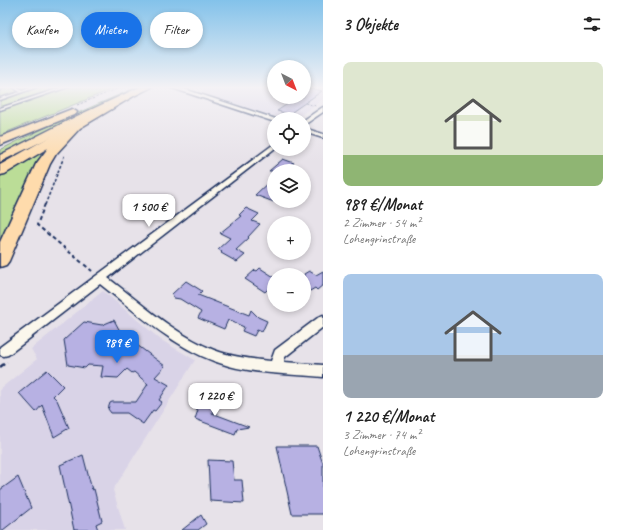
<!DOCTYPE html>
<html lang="de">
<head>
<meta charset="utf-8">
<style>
	body { margin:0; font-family:Caveat,sans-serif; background:#f2f2f2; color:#222; height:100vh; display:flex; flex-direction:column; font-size:15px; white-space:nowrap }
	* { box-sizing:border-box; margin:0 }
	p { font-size:13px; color:#767676 }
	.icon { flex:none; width:22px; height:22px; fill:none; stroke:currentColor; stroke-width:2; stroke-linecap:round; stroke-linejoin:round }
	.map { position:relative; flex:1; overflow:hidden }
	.side { display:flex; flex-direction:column; background:#fff; width:300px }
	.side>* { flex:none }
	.banner { position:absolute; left:12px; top:12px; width:251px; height:36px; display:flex; gap:8px }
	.needle { width:26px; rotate:138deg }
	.controls { position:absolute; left:267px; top:60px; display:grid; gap:8px }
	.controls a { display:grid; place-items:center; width:44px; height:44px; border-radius:50%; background:#fff; box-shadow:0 2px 6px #0003; font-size:20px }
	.price { position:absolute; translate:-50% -34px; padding:0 9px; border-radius:8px; background:#fff; color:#222; font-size:13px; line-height:26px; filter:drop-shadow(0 1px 2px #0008) }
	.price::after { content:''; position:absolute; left:50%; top:24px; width:12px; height:9px; margin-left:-6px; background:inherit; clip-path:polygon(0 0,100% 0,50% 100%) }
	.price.selected { background:#1a73e8; color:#fff }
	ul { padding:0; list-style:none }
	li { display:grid; align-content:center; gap:8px; height:212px; padding:0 20px }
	li span { display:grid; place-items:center; height:124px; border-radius:8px; color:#555 }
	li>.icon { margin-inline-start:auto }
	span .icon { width:72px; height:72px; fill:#fffc; stroke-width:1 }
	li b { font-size:17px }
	h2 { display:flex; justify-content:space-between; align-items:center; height:48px; padding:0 20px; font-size:17px }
	.pill { padding:0 14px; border-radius:18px; background:#fff; box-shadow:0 2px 6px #0003; font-size:14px; line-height:36px }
	.pill.selected { background:#1a73e8; color:#fff }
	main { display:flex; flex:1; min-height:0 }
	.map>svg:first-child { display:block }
	.built { fill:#d9d3e7 }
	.green { fill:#bbdd97; stroke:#6b867a }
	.building { fill:#b7b1e3; stroke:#1b2f5e }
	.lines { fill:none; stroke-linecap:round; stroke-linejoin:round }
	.service-casing { stroke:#1b2f5e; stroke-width:3 }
	.minor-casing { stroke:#1b2f5e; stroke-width:3 }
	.primary-casing { stroke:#1b2f5e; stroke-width:3 }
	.motorway-casing { stroke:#1b2f5e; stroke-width:3 }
	.path-far3 { stroke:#1b2f5e; stroke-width:1; stroke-dasharray:2.5 1.5; stroke-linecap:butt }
	.path-far2 { stroke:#1b2f5e; stroke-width:1.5; stroke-dasharray:3 2; stroke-linecap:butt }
	.path-far1 { stroke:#1b2f5e; stroke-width:2; stroke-dasharray:4 3; stroke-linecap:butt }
	.path { stroke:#1b2f5e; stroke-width:2.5; stroke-dasharray:5 3.5; stroke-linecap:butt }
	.service { fill:#fbf7ec; fill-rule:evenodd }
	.minor { fill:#fbf7ec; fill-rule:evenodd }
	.primary { fill:#fedbac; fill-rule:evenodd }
	.motorway { fill:#fedbac; fill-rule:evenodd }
</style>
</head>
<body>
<main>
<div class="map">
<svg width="323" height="530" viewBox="0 0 323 530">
	<rect width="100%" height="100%" fill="#e7e2e9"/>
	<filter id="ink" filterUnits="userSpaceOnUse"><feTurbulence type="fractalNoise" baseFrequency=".025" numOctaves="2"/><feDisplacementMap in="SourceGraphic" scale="8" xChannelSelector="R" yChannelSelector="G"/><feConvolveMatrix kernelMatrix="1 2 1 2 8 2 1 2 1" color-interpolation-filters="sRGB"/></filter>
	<g filter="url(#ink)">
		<!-- built -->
		<g class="built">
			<polygon points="210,87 274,87 274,97 304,97 304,87 323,87 323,99 295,119 284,119 199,93"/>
			<polygon points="103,291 161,340 195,360 113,490 125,530 0,530 0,389 37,359 31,349"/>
		</g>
		<!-- green -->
		<g class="green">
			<polygon points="0,87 117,87 7,132 10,134 0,138"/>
			<path d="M 137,87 L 144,87 L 0,156 L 0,150 C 45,127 91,107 137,87 Z"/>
			<polygon points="44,151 0,242 0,177"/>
		</g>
		<!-- building -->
		<g class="building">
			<polygon points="311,88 322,91 289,114 277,111 298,97 304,97 304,93"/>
			<polygon points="283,159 294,163 285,171 269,171"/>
			<polygon points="274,177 274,202 255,195"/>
			<polygon points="246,208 259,214 252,221 260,224 248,237 249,238 236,250 245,255 237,262 221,253 222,252 218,249 230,238 220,233 241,216 239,215"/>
			<polygon points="260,268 274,277 274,283 265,292 245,279 255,270 257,271"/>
			<polygon points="309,271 316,275 323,271 323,285 317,290 315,288 310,291 304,286 304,274"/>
			<polygon points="186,281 202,291 198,295 249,315 251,310 258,317 267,321 262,332 257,330 254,336 242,331 244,327 228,320 224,329 198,318 201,312 180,299 174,298 172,294"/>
			<polygon points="114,320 121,333 165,366 155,377 169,385 159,400 162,402 155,411 153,410 143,424 127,413 111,413 108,409 110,403 112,402 136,402 148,384 134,372 132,373 127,369 118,378 101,377 103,366 88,365 85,368 68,365 64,340 84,322 102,325"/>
			<polygon points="47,370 63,386 53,396 57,400 69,428 54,437 42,405 36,412 19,393"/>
			<polygon points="198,397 215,403 212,413 249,427 237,429 235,434 195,419 198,410 194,408"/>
			<polygon points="277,446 317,446 323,464 323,514 292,514"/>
			<polygon points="83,455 92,490 94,489 102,521 96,524 98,530 74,530 60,465"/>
			<polygon points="208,460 232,461 234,480 242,480 244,503 210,501"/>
			<polygon points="18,477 31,508 3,530 0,530 0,490"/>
			<polygon points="201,515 206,524 198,530 182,530"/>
		</g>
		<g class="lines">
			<!-- service casing -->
			<g class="service-casing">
				<g id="service">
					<polygon points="2,87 6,87 0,90 0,88"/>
					<polygon points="17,87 22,91 32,87 37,87 0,100 0,98 20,92 13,87"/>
					<polygon points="63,87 68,87 0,110 0,108"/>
				</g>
			</g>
			<!-- minor casing -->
			<g class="minor-casing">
				<g id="minor">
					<polygon points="169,87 178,87 276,119 274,119 274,122 272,121"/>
					<polygon points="323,107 323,112 304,125 304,120"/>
					<polygon points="304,128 323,134 323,138 304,132"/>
					<path d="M 274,144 L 274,149 L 108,278 C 141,303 174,334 214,350 C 232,357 252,359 271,361 L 275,350 L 319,317 L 323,315 L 323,327 L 285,357 L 284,362 L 323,365 L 323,377 C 292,374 259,374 229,366 C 178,352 140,315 100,284 L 8,355 L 4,356 L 0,355 L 0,347 Z"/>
				</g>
			</g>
			<!-- primary casing -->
			<g class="primary-casing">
				<polygon id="primary" points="140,87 152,87 0,162 0,155 77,116"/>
			</g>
			<!-- motorway casing -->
			<g class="motorway-casing">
				<g id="motorway">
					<polygon points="129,92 134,95 132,97 80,128 56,154 50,164 9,261 6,265 0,267 0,242 36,164 48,148 5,174 0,175 0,165"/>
					<polygon points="72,109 77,112 76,114 0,145 0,137"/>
				</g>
			</g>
			<!-- path-far3 -->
			<g class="path-far3">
				<polyline points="305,103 316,106"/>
				<polyline points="77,105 122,87"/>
			</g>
			<!-- path-far2 -->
			<polyline class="path-far2" points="45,205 65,154"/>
			<!-- path-far1 -->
			<polyline class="path-far1" points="45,204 37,225 92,271"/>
			<!-- path -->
			<polyline class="path" points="0,367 7,362"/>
			<!-- service -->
			<use href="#service" class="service"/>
			<!-- minor -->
			<use href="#minor" class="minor"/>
			<!-- primary -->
			<use href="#primary" class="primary"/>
			<!-- motorway -->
			<use href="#motorway" class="motorway"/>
		</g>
	</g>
	<!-- sky -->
	<linearGradient id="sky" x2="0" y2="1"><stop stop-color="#83c2ea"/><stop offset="0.54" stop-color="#f4f2f5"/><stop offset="1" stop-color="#f4f2f5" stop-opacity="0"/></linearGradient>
	<rect width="323" height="162" fill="url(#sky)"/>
</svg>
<div class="controls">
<a><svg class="needle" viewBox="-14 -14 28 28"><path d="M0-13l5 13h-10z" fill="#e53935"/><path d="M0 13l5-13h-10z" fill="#767676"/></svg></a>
<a><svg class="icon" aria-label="locate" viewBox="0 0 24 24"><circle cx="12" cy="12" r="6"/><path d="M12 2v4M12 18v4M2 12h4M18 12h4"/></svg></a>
<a><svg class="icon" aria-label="layers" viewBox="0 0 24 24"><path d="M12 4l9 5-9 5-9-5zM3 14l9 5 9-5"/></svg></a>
<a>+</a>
<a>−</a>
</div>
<b class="price" style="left:149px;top:228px">1 500 €</b>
<b class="price selected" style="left:117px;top:364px">989 €</b>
<b class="price" style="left:215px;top:417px">1 220 €</b>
<div class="banner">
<a class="pill">Kaufen</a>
<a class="pill selected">Mieten</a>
<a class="pill">Filter</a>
</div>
</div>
<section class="side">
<h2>3 Objekte<svg class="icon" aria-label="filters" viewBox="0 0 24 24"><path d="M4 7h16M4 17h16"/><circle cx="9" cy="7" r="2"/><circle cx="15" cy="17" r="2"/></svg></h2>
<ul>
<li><span style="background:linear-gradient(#dfe7d0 75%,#8fb573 0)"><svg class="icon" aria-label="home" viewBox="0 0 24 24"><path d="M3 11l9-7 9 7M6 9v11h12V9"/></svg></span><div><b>989 €/Monat</b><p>2 Zimmer · 54 m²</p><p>Lohengrinstraße</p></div></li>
<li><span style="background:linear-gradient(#a9c7e8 65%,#9aa5b1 0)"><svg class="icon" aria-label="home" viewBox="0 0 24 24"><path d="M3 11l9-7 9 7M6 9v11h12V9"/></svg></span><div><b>1 220 €/Monat</b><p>3 Zimmer · 74 m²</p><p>Lohengrinstraße</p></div></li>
</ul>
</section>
</main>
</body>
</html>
